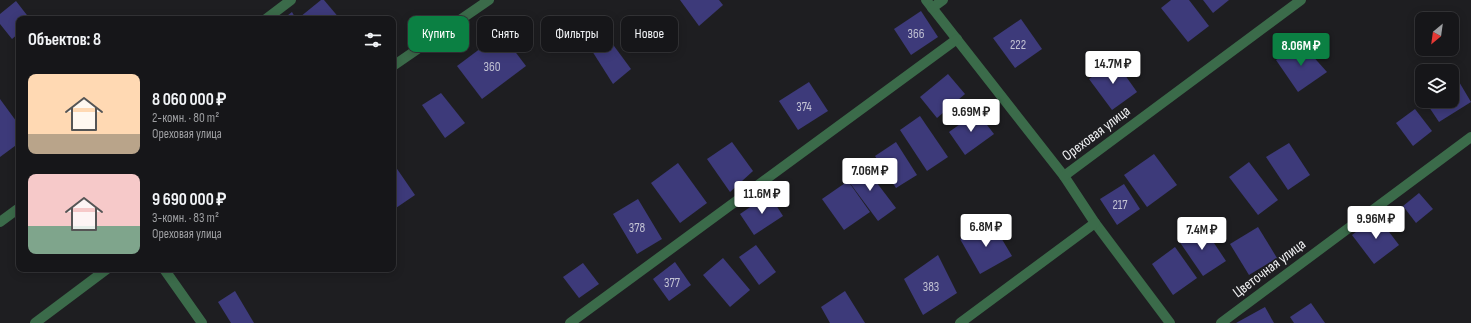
<!DOCTYPE html>
<html lang="ru">
<head>
<meta charset="utf-8">
<style>
	body { margin:0; font-family:"Sofia Sans Condensed",sans-serif; background:#1f1f22; color:#f1f3f6; height:100vh; display:flex; flex-direction:column; font-size:15px; white-space:nowrap }
	* { box-sizing:border-box; margin:0 }
	p { font-size:13px; color:#9e9fa2 }
	.icon { flex:none; width:22px; height:22px; fill:none; stroke:currentColor; stroke-width:2; stroke-linecap:round; stroke-linejoin:round }
	.map { position:relative; flex:1; overflow:hidden }
	.sheet { position:absolute; left:16px; top:16px; width:380px; height:256px; display:flex; flex-direction:column; background:#161619; border-radius:8px; box-shadow:0 2px 10px #0003,0 0 0 1px #353538 }
	.sheet>* { flex:none }
	.hud { position:absolute; left:408px; top:16px; width:380px; height:36px; display:flex; gap:8px }
	.needle { width:26px; rotate:209deg }
	.tools { position:absolute; left:1415px; top:12px; display:grid; gap:8px }
	.tools a { display:grid; place-items:center; width:44px; height:44px; border-radius:8px; background:#161619; box-shadow:0 2px 10px #0003,0 0 0 1px #353538; font-size:20px }
	.price { position:absolute; translate:-50% -34px; padding:0 9px; border-radius:4px; background:#fff; color:#222; font-size:13px; line-height:26px; filter:drop-shadow(0 1px 2px #0008) }
	.price::after { content:''; position:absolute; left:50%; top:24px; width:12px; height:9px; margin-left:-6px; background:inherit; clip-path:polygon(0 0,100% 0,50% 100%) }
	.price.selected { background:#0b8043; color:#fff }
	ul { padding:0; list-style:none }
	li { display:flex; align-items:center; gap:12px; height:100px; padding:0 12px }
	li span { display:grid; place-items:center; flex:none; width:112px; height:80px; border-radius:8px; color:#555 }
	li>.icon { margin-inline-start:auto }
	span .icon { width:48px; height:48px; fill:#fffc; stroke-width:1 }
	li b { font-size:17px }
	h2 { display:flex; justify-content:space-between; align-items:center; height:48px; padding:0 12px; font-size:17px }
	.pill { padding:0 14px; border-radius:8px; background:#161619; box-shadow:0 2px 10px #0003,0 0 0 1px #353538; font-size:14px; line-height:36px }
	.pill.selected { background:#0b8043; color:#fff }
	.map>svg:first-child { display:block }
	.building { fill:#3d3a7a }
	.lines { fill:none; stroke-linecap:round; stroke-linejoin:round }
	.minor { stroke:#3b6b4a; stroke-width:10 }
	.labels { text-anchor:middle; stroke-width:3; stroke-linejoin:round; paint-order:stroke }
	.number-label { font-size:13px; fill:#c2c2d3 }
	.street-label { font-size:15px; fill:#eeeff1; stroke:#1e1e21 }
</style>
</head>
<body>
<div class="map">
<svg width="1471" height="323" viewBox="0 0 1471 323">
	<rect width="100%" height="100%" fill="#1e1e21"/>
	<!-- building -->
	<g class="building">
		<polygon points="321,0 324,0 340,19 302,19 300,17"/>
		<polygon points="680,0 719,0 723,5 699,26"/>
		<polygon points="1171,0 1189,0 1209,26 1188,42 1161,8"/>
		<polygon points="1203,0 1229,0 1213,13"/>
		<polygon points="16,1 30,19 19,19 19,33 12,39 0,24 0,14"/>
		<polygon points="921,11 938,37 911,55 894,29"/>
		<polygon points="292,12 296,19 283,19"/>
		<polygon points="1021,19 1042,49 1015,68 993,38"/>
		<polygon points="603,31 631,69 613,84 587,43"/>
		<polygon points="501,33 526,66 482,99 457,66"/>
		<polygon points="1301,43 1327,72 1298,92 1276,60"/>
		<polygon points="1115,61 1137,92 1112,110 1089,79"/>
		<polygon points="948,74 965,94 937,118 920,97"/>
		<polygon points="1455,75 1471,102 1439,122 1425,101 1452,101 1452,77"/>
		<polygon points="809,82 828,111 798,130 779,101"/>
		<polygon points="441,93 465,123 445,138 422,105"/>
		<polygon points="0,99 19,125 19,143 0,157"/>
		<polygon points="1415,109 1432,131 1413,146 1396,123"/>
		<polygon points="977,112 994,134 965,155 949,132"/>
		<polygon points="920,116 948,157 927,171 900,130"/>
		<polygon points="732,142 753,171 730,192 707,159"/>
		<polygon points="896,142 917,175 896,188 875,156"/>
		<polygon points="1289,143 1310,175 1288,190 1266,157"/>
		<polygon points="1154,154 1177,185 1147,207 1124,175"/>
		<polygon points="861,162 896,208 878,221 844,175"/>
		<polygon points="1249,162 1278,200 1258,215 1229,177"/>
		<polygon points="393,163 415,195 393,210"/>
		<polygon points="678,163 707,203 680,223 651,183"/>
		<polygon points="848,181 870,212 844,230 822,199"/>
		<polygon points="1124,184 1140,209 1117,225 1100,199"/>
		<polygon points="1419,193 1433,209 1416,223 1403,206"/>
		<polygon points="769,194 783,216 754,235 740,214"/>
		<polygon points="638,199 662,239 637,254 613,214"/>
		<polygon points="1377,216 1399,245 1374,264 1352,235"/>
		<polygon points="991,221 1012,256 980,274 960,239"/>
		<polygon points="1202,225 1226,261 1203,276 1179,241"/>
		<polygon points="1258,227 1277,258 1249,275 1230,244"/>
		<polygon points="756,245 776,272 759,285 739,257"/>
		<polygon points="1175,247 1197,278 1173,295 1152,264"/>
		<polygon points="938,255 957,293 923,315 904,279"/>
		<polygon points="723,258 750,290 730,307 703,275"/>
		<polygon points="675,262 691,285 669,301 653,279"/>
		<polygon points="583,263 599,284 579,298 563,277"/>
		<polygon points="235,291 254,323 231,323 218,302"/>
		<polygon points="845,291 865,323 830,323 821,307"/>
		<polygon points="1311,303 1325,323 1294,323 1290,317"/>
		<polygon points="1265,307 1274,323 1236,323"/>
	</g>
	<g class="lines">
		<!-- minor -->
		<g class="minor">
			<polyline points="926,0 1064,176 1095,223 1170,323"/>
			<polyline points="932,8 943,0"/>
			<polyline points="266,19 291,0"/>
			<polyline points="393,66 489,0"/>
			<polyline points="1064,176 1301,0"/>
			<polyline points="0,222 19,208"/>
			<polyline points="164,269 202,323"/>
			<polyline points="35,323 107,269"/>
			<polyline points="570,323 957,39"/>
			<polyline points="960,323 1095,223"/>
			<polyline points="1221,323 1471,137"/>
		</g>
	</g>
	<g class="labels">
		<!-- number labels -->
		<g class="number-label">
			<text x="916" y="38">366</text>
			<text x="1018" y="49">222</text>
			<text x="492" y="71">360</text>
			<text x="804" y="111">374</text>
			<text x="1120" y="209">217</text>
			<text x="637" y="232">378</text>
			<text x="672" y="287">377</text>
			<text x="931" y="291">383</text>
		</g>
		<!-- street labels -->
		<g class="street-label">
			<text transform="translate(1096 133) rotate(-37)" y="5">Ореховая улица</text>
			<text transform="translate(1269 268) rotate(-37)" y="5">Цветочная улица</text>
		</g>
	</g>
</svg>
<div class="tools">
<a><svg class="needle" viewBox="-14 -14 28 28"><path d="M0-13l5 13h-10z" fill="#e53935"/><path d="M0 13l5-13h-10z" fill="#9e9fa2"/></svg></a>
<a><svg class="icon" aria-label="layers" viewBox="0 0 24 24"><path d="M12 4l9 5-9 5-9-5zM3 14l9 5 9-5"/></svg></a>
</div>
<b class="price selected" style="left:1301px;top:67px">8.06M ₽</b>
<b class="price" style="left:1113px;top:85px">14.7M ₽</b>
<b class="price" style="left:971px;top:133px">9.69M ₽</b>
<b class="price" style="left:870px;top:192px">7.06M ₽</b>
<b class="price" style="left:762px;top:215px">11.6M ₽</b>
<b class="price" style="left:1376px;top:240px">9.96M ₽</b>
<b class="price" style="left:986px;top:248px">6.8M ₽</b>
<b class="price" style="left:1202px;top:251px">7.4M ₽</b>
<div class="hud">
<a class="pill selected">Купить</a>
<a class="pill">Снять</a>
<a class="pill">Фильтры</a>
<a class="pill">Новое</a>
</div>
<section class="sheet">
<h2>Объектов: 8<svg class="icon" aria-label="filters" viewBox="0 0 24 24"><path d="M4 7h16M4 17h16"/><circle cx="9" cy="7" r="2"/><circle cx="15" cy="17" r="2"/></svg></h2>
<ul>
<li><span style="background:linear-gradient(#ffd9b3 75%,#b9a48a 0)"><svg class="icon" aria-label="home" viewBox="0 0 24 24"><path d="M3 11l9-7 9 7M6 9v11h12V9"/></svg></span><div><b>8 060 000 ₽</b><p>2-комн. · 80 m²</p><p>Ореховая улица</p></div></li>
<li><span style="background:linear-gradient(#f6c9c9 65%,#7fa58c 0)"><svg class="icon" aria-label="home" viewBox="0 0 24 24"><path d="M3 11l9-7 9 7M6 9v11h12V9"/></svg></span><div><b>9 690 000 ₽</b><p>3-комн. · 83 m²</p><p>Ореховая улица</p></div></li>
</ul>
</section>
</div>
</body>
</html>
